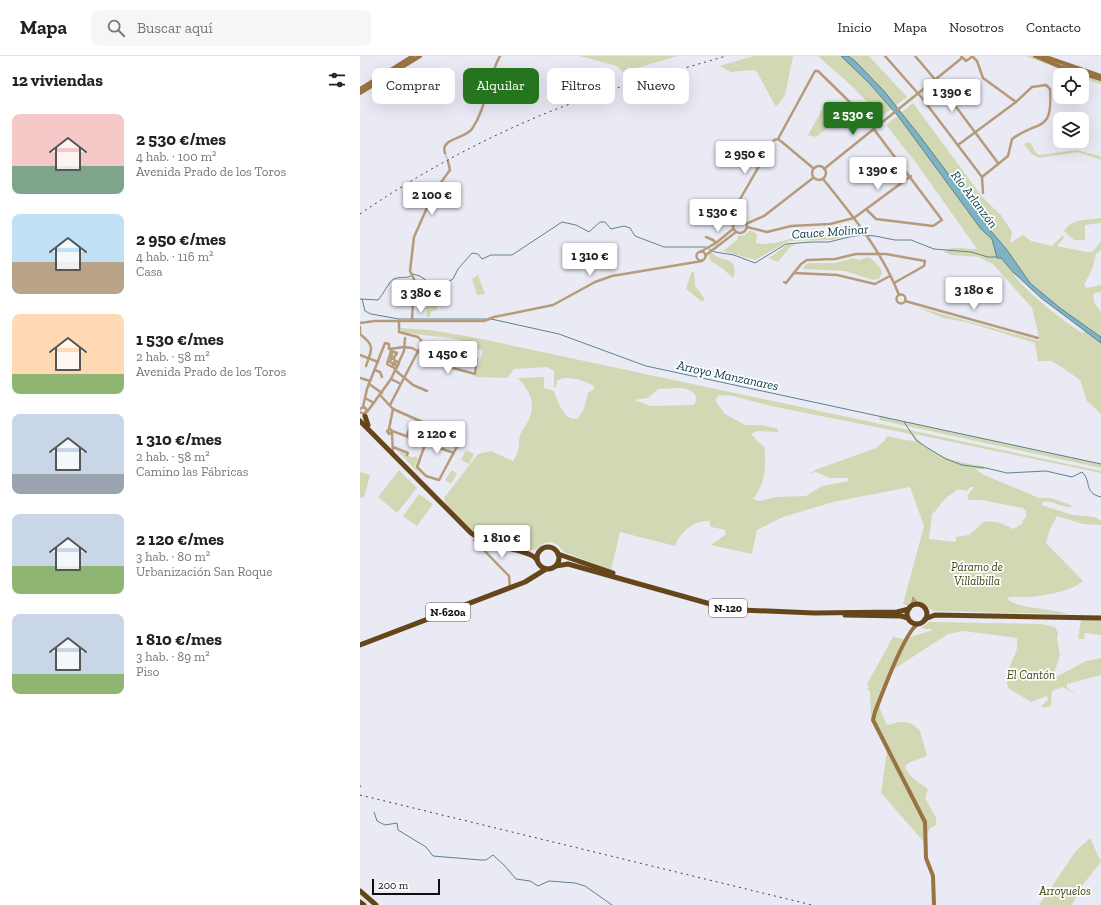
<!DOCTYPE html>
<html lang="es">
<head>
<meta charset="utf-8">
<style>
	body { margin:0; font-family:"Zilla Slab",serif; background:#f6f6f6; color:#222; height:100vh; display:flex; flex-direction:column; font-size:15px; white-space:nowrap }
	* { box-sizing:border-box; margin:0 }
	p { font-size:13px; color:#767676 }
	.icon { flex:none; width:22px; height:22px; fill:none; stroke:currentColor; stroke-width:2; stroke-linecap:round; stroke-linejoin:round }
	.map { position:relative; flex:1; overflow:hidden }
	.sheet { display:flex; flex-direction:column; background:#fff; width:360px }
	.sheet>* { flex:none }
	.top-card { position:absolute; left:12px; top:12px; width:380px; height:36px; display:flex; gap:8px }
	.buttons { position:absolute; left:693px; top:12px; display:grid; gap:8px }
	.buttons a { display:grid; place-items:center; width:36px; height:36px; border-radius:8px; background:#fff; box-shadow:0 4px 16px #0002; font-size:20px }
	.scale { position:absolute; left:12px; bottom:10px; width:68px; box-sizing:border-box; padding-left:4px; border:2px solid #0e0f12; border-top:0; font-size:11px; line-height:14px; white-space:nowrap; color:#0e0f12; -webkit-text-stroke:3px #fff; paint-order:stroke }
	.price { position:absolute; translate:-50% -34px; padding:0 9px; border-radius:4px; background:#fff; color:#222; font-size:13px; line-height:26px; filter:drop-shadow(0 1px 2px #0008) }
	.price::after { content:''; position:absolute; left:50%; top:24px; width:12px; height:9px; margin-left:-6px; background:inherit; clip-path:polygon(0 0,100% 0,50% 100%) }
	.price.current { background:#24751e; color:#fff }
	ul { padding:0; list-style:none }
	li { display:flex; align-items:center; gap:12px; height:100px; padding:0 12px }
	li span { display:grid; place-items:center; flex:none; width:112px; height:80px; border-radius:8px; color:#555 }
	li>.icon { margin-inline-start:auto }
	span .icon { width:48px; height:48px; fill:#fffc; stroke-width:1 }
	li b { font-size:17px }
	h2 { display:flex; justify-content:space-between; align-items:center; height:48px; padding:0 12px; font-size:17px }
	.pill { padding:0 14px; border-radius:8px; background:#fff; box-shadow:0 4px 16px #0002; font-size:14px; line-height:36px }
	.pill.current { background:#24751e; color:#fff }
	header { display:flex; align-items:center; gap:24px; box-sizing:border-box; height:56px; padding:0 20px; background:#fff; border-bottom:1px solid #e0e0e0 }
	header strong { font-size:19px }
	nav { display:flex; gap:22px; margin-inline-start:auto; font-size:14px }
	.search { width:280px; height:36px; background:#f6f6f6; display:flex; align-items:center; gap:10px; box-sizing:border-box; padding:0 14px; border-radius:8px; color:#767676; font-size:15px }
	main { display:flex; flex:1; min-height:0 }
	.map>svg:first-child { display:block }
	.green { fill:#d2d8b4; fill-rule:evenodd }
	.water { fill:#7db3c3; stroke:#5c828e }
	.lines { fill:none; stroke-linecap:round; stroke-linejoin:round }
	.stream { stroke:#5c828e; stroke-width:1 }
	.street-tunnel { stroke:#c9c9d3; stroke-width:2.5; stroke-dasharray:2.5 1; stroke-linecap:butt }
	.street { stroke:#b69b7b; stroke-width:2.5 }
	.secondary { stroke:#9a7342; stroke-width:4 }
	.highway { stroke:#65451a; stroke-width:5 }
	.rail { stroke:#3f3f44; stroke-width:1; stroke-dasharray:2 4; stroke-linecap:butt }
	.labels { text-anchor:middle; stroke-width:3.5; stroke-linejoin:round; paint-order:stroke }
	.shield { fill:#fff; stroke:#565759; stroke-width:1 }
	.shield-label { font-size:11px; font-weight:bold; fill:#0e0f12 }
	.park-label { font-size:12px; font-style:italic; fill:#3c420e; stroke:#fff }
	.water-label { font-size:13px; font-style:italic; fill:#10414d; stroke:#fff }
</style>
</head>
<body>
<header>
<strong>Mapa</strong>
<div class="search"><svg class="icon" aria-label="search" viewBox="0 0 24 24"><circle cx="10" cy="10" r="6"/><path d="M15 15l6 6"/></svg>Buscar aquí</div>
<nav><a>Inicio</a><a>Mapa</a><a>Nosotros</a><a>Contacto</a></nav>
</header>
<main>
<section class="sheet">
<h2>12 viviendas<svg class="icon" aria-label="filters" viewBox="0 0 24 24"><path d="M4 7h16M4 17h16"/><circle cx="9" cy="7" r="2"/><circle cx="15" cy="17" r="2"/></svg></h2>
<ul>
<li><span style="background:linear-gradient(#f6c9c9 65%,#7fa58c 0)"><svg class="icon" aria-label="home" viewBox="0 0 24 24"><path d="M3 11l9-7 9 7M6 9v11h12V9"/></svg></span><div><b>2 530 €/mes</b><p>4 hab. · 100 m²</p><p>Avenida Prado de los Toros</p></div></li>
<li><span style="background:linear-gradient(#bfe0f5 60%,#b9a48a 0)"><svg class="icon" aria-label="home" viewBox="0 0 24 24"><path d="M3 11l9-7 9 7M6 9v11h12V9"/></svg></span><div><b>2 950 €/mes</b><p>4 hab. · 116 m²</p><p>Casa</p></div></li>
<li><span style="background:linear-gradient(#ffd9b3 75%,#8fb573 0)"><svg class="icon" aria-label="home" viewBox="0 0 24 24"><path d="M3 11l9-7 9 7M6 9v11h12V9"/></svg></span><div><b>1 530 €/mes</b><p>2 hab. · 58 m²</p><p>Avenida Prado de los Toros</p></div></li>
<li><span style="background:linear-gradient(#c9d6e8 75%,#9aa5b1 0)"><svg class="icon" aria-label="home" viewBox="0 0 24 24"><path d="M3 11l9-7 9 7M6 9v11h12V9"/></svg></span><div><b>1 310 €/mes</b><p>2 hab. · 58 m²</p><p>Camino las Fábricas</p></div></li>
<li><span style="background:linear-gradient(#c9d6e8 65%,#8fb573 0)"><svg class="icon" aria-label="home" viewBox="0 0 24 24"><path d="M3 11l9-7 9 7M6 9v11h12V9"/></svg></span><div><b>2 120 €/mes</b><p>3 hab. · 80 m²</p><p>Urbanización San Roque</p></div></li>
<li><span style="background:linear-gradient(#c9d6e8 75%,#8fb573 0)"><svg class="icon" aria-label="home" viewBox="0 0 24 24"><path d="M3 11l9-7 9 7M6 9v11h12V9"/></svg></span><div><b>1 810 €/mes</b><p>3 hab. · 89 m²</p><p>Piso</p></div></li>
</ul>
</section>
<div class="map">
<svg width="741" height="849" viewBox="0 0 741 849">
	<rect width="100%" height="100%" fill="#eaeaf5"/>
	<!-- green -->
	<g class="green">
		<polygon points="220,0 318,0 263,16 257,10"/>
		<polygon points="394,0 433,0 426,35 424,41 416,51 397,16 393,14 371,16 359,10"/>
		<polygon points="458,0 509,0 547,41 521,61 494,32"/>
		<polygon points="666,0 689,0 741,18 741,28 722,22 722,19 713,19"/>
		<path d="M 553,47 L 623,142 L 641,159 L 652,176 L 650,187 L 663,179 L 671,185 L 692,190 L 703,179 L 704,182 L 697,190 L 727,196 L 732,196 L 741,186 L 741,194 L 736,198 L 733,211 L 724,229 L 726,232 L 741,229 L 741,236 L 734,237 C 731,249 740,250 741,258 C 741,265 741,274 741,281 L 700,252 L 670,227 L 645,191 L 638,198 L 637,202 L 641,202 L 654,217 L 655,221 C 675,243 698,261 722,277 L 727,275 L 741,287 L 741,358 L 727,345 L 720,324 L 703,312 L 691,305 L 678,305 L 675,287 L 606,266 L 583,262 L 557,251 L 680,285 L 672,252 L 633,208 L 619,201 L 591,199 L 584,196 C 592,188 607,194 617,193 L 557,108 L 526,69 Z"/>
		<polygon points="464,50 477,64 456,81 448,79"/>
		<polygon points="670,86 676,97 680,99 716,94 740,100 741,104 718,96 679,102 672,98 664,88"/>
		<path d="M 741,162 L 741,167 L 725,169 L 725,184 L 714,184 L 704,175 C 714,161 725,165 741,162 Z"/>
		<polygon points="390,174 397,178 396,187 403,188 415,187 437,181 470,181 498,174 499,176 472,184 429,185 395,204 363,195 377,184 378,180 385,179"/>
		<polygon points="428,188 436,189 430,191 418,206 409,202"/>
		<path d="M 352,196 C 359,208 379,198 374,221 L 373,222 L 363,213 L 350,204 L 349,199 Z"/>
		<path d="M 508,201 C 515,205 520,210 522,217 L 519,223 L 513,224 L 485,215 L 443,213 L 444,210 L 449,207 L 475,207 L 494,202 L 499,204 Z"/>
		<polygon points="334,216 335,230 345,243 342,246 326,233 331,217"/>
		<polygon points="118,219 125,238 117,239 112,223"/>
		<polygon points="65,227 78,230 78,232 77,254 71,256 70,261 66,261 67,249"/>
		<path d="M 39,272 L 70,274 L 112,281 L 741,415 L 741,417 L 554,378 C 566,399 602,408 624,410 L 624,413 L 616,413 L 622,418 L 679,442 L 691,442 L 713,450 C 702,454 693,443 683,446 L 681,449 L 713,459 L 735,461 L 741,465 L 741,469 L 723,468 L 697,460 L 690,473 L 686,487 L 723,525 C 713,535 680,541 665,541 C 659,542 652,539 647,542 C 655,553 693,552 707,558 L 704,558 L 573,555 L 557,545 L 553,541 L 551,541 L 551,545 L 548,550 L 543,548 L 564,470 L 550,431 L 473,446 L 423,461 L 397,474 L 392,498 L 351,489 L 365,479 L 366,474 L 351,471 L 349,465 C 334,464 319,477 315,490 L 260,476 L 251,514 L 204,496 L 198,489 L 191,486 L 184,487 L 175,494 L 144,489 L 147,484 L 143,479 L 135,485 C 116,479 89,462 84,442 L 118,398 L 131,395 L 153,405 C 163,391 156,386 162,375 C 163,372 166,370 167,367 C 177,348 171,337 158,322 L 184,321 L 184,332 L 194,335 C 197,345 205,367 218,362 L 224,353 L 228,337 L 234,333 L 234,330 C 225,325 205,318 197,325 L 196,331 L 194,331 L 194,315 L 187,311 L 154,313 L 147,322 L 115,321 L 123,295 C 117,292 112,287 106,286 C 85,279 62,281 41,275 ZM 319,332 C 328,332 341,337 334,349 L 291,350 L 274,344 L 288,342 L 298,333 ZM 359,339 L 373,340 L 411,350 L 546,377 L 552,379 L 556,385 L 545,384 L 527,380 L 525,384 L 516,392 L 455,414 L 450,418 L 456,416 L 470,422 L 488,422 L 489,425 L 462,430 L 446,440 L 416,441 L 399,445 L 393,443 C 405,429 407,407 404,390 L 399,387 L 391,378 L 398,375 L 418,376 L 418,373 L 402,369 L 385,369 L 365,358 L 355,344 ZM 610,431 L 614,431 L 607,440 L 609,444 L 621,444 L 663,452 L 666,455 L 666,461 L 663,464 L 662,468 L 653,473 L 641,467 L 625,465 L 609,479 L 596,481 L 596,486 L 569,483 L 572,459 L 586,442 L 598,433 L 607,435 Z"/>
		<polygon points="520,360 741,408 741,412 519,364"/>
		<polygon points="54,366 60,368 56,381 49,379"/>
		<polygon points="81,377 88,380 84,392 77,389"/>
		<polygon points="37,394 53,402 54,400 58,402 55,411 61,420"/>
		<polygon points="106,394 114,398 109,408 101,404"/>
		<polygon points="39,414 57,432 37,457 18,441"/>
		<polygon points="92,414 97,418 91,428 85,424"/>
		<polygon points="0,416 10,419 4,442 0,441"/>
		<polygon points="59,438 73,448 57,470 43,460"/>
		<polygon points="721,564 741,564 741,579 725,577 724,583 718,583"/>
		<path d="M 569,566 L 681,568 L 695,571 L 698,577 L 697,582 L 700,599 L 692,623 L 726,605 L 741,602 L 741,619 L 707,628 L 707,632 L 717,639 L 702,631 L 692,635 L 691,649 L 689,651 L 682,652 L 682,649 L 688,644 L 687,640 L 671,646 L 648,632 L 646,620 L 657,593 L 657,582 L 603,575 L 588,578 L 534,613 L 519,651 L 527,669 C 540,665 550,663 560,675 L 567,700 L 550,706 L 545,710 C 548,721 560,727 568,733 L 565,742 L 576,762 L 576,769 L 570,772 L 564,786 L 521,737 L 527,695 L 511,663 L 510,635 L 507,633 L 509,630 L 507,628 L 533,581 L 544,583 L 573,574 L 561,572 Z"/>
		<polygon points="730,782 741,806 721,831 712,849 679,849 716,795"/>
	</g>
	<!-- water -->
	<polygon class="water" points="481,0 488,0 494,4 524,35 559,79 631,175 647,194 670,227 700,252 738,279 741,281 741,287 681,242 654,217 641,202 637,202 632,183 621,173 538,60 509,27"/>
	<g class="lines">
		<!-- stream -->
		<g class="stream">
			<polyline points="349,193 355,196 374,199 395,207 426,188 452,186 469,186 489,181 501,179 515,180 535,184 551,184 574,193 611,196 628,201 636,201"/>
			<polyline points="53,218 60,220 67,225 82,229 93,223 98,213 112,197 118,198 122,203 131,199 152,199 202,166 216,169 229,176 240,166 245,166 251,173 264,170 270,172 275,180 304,191 346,191"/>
			<path d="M 0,243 L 18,244 C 24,238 28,226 34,223 C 40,220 45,223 51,220"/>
			<polyline points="2,243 5,255 11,258 39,263 126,263"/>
			<polyline points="131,263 199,278 286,310 741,408"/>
			<path d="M 544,366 L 556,384 L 566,391 L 586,403 L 602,409 L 626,412 L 647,417 L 686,415 L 712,421 L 722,416 C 732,425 723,437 741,441"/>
			<polyline points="0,729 1,731"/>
			<polyline points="14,756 17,765 25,769 37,767 38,774 66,791 73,800 121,804 126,804 133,799 144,809 156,823 170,825 178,830 189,825 215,827 225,830 252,849"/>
		</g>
		<!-- street-tunnel -->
		<polyline class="street-tunnel" points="85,97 88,105"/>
		<!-- street -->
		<g class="street">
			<polyline points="525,0 562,42 622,121"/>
			<polyline points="555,0 579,28 638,107"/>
			<polyline points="601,0 606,5 613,0"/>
			<path d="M 613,1 L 617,5 L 623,22 L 656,46 L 672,31 L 686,29 L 690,33 C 693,78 679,63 652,83 L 648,100 L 622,121 L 623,137"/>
			<polyline points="418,83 455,15 458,15 504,60 582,164 573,170 516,163 506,153"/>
			<polyline points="598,89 656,46"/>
			<path d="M 85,97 C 80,82 105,83 112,73 C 127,51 127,23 140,0"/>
			<circle cx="459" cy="117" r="7"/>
			<polyline points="464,113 602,2"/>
			<path d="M 463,123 C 492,159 522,195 539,239"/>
			<circle cx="380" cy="170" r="7"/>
			<polyline points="377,164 375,152 414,84 418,83 422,86 453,112"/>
			<polyline points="386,168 404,160 453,122"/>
			<polyline points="387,171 407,176 431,170 470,168 494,162 551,120"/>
			<polyline points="346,181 353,184 356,187"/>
			<circle cx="341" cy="200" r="4.5"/>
			<polyline points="340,196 356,187 373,173"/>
			<polyline points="346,199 376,176"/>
			<polyline points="434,217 477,219 515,228 530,220"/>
			<polyline points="424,226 426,227 441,208 447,204 475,203 496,198 526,198 565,205 564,210 534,227"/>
			<circle cx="541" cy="243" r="4.5"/>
			<polyline points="545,245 678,282"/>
			<polyline points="39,265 39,276 58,281 65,289"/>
			<polyline points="52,265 54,223 50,215 54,181 74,136 90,114 88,105"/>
			<polyline points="0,267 15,265 124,265 134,261 193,249 235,226 252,220 342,205"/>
			<polyline points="0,271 0,278"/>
			<path d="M 1,279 C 16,290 11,295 6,310"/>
			<polygon points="31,295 37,297 33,303 39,307 36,313 27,308"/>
			<polyline points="31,296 32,299 30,306 32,307"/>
			<polyline points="0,299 18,306"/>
			<polygon points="35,306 35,309 33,309 33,307"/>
			<polyline points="15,314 20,316 22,321"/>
			<polyline points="35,314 53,329 67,335"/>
			<polyline points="0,322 10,325"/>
			<polyline points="31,323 39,327"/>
			<polyline points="9,328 22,337"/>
			<polyline points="20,339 33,353 101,383 79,424 66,420 57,411 72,369"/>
			<polyline points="5,342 14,347"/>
			<polyline points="30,349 57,297 65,289"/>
			<polyline points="3,351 7,333 25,287 29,288 29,293 44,291 52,292 86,310 115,318 117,303 65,289"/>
			<polyline points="0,353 4,351 7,354 4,358 0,356"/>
			<polyline points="7,356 31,323 44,295 45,282"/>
			<polyline points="29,373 33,353"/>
			<polyline points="32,375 29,378 27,375 30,373 32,375 94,397"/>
			<polyline points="32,377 33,398"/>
			<polyline points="47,380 51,368"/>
			<polyline points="33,391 48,397 47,399"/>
			<polyline points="114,484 149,520 150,531"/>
			<polyline points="553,542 558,549"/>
			<polyline points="551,551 553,543"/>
		</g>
		<!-- secondary -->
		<g class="secondary">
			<polyline points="675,0 701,11 741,23"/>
			<polyline points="683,0 741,20"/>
			<polyline points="0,33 53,0"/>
			<polyline points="0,37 60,0"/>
			<path d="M 558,568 C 546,574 521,640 515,656 L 513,664 L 565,766 L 566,802 L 573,820 L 574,849"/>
		</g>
		<!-- highway -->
		<g class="highway">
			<polyline points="5,360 8,369"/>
			<path d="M 0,365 L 111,477 C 118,482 125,486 133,489 C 144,492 172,495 177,504"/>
			<circle cx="188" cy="502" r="11"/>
			<polyline points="198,498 253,517"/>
			<polyline points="196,510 208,508 354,549 382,554 454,557 537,556 549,553"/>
			<circle cx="557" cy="558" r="10"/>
			<polyline points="485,559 541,560 548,562"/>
			<polyline points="565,563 575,559 741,562"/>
			<polyline points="0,589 165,526 186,513"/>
			<polyline points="0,835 16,849"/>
			<polyline points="0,846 4,849"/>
		</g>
		<!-- rail -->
		<g class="rail">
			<path d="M 0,158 C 58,118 119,85 184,58 C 243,34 305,18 366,0"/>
			<polyline points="0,739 452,849"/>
		</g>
	</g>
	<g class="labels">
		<!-- shield labels -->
		<g class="shield">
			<rect x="349" y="543" width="38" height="18" rx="3"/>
			<rect x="66" y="547" width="44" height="18" rx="3"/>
		</g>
		<g class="shield-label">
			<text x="368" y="556">N-120</text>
			<text x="88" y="560">N-620a</text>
		</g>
		<!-- park labels -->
		<g class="park-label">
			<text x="617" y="515">Páramo de<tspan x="617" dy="14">Villalbilla</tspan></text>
			<text x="671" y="623">El Cantón</text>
			<text x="705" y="839">Arroyuelos</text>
		</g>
		<!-- water labels -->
		<g class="water-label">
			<text transform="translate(615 143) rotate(53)" y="5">Río Arlanzón</text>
			<text transform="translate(470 175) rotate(-4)" y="5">Cauce Molinar</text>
			<text transform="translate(368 319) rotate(12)" y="5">Arroyo Manzanares</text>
		</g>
	</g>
</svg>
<div class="buttons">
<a><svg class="icon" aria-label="locate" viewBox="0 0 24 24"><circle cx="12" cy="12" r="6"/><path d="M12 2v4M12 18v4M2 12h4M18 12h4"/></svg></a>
<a><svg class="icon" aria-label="layers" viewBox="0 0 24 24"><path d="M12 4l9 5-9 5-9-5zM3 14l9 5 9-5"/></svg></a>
</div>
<div class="scale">200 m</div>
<b class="price" style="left:592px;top:57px">1 390 €</b>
<b class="price current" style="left:493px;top:80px">2 530 €</b>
<b class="price" style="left:385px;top:119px">2 950 €</b>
<b class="price" style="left:518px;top:135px">1 390 €</b>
<b class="price" style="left:72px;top:160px">2 100 €</b>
<b class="price" style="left:358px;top:177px">1 530 €</b>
<b class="price" style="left:230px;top:221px">1 310 €</b>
<b class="price" style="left:614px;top:255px">3 180 €</b>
<b class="price" style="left:61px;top:258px">3 380 €</b>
<b class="price" style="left:88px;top:319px">1 450 €</b>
<b class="price" style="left:77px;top:399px">2 120 €</b>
<b class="price" style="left:142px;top:503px">1 810 €</b>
<div class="top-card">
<a class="pill">Comprar</a>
<a class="pill current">Alquilar</a>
<a class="pill">Filtros</a>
<a class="pill">Nuevo</a>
</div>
</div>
</main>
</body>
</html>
